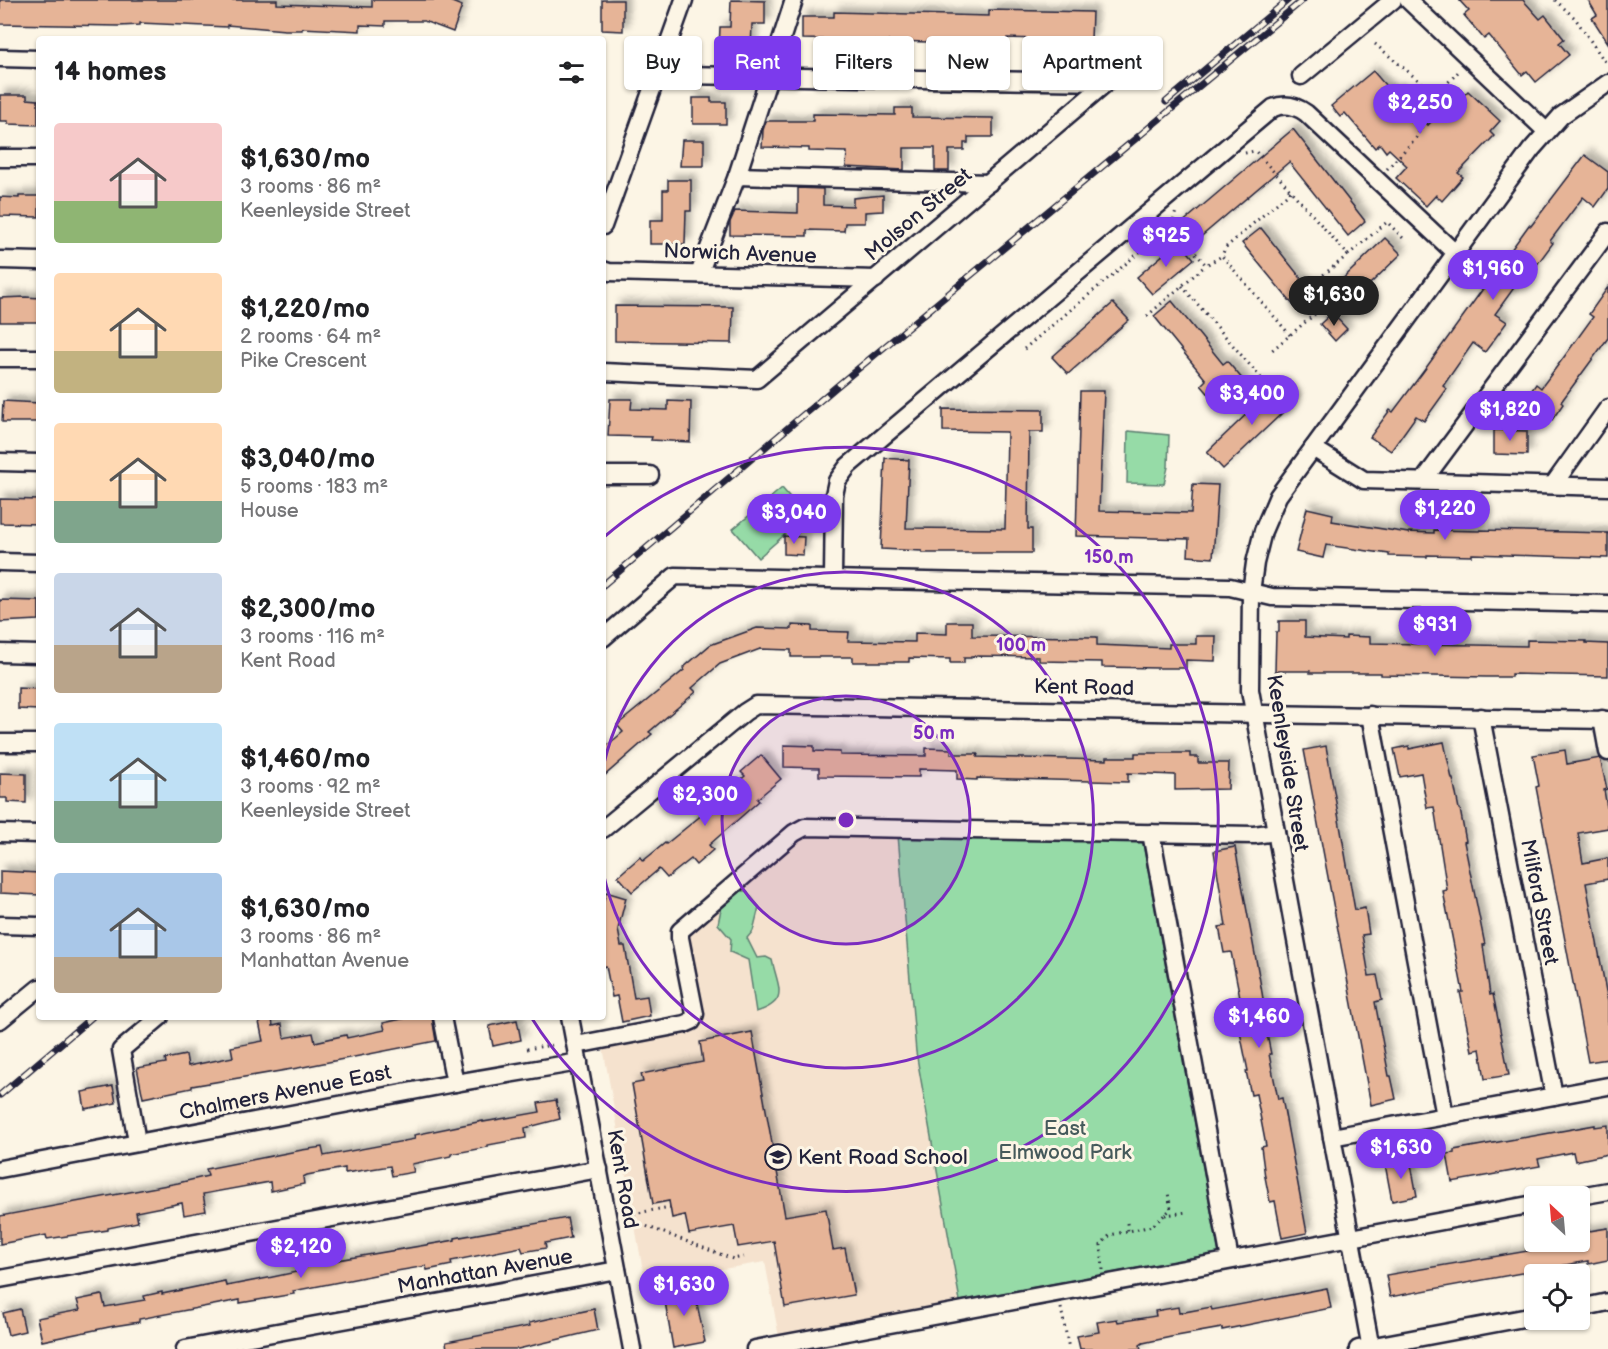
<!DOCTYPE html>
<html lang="en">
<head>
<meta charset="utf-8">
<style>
	body { margin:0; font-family:"Balsamiq Sans",sans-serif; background:#f2f2f2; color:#202124; height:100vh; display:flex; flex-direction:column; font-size:22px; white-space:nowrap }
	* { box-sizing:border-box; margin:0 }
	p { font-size:20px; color:#757577 }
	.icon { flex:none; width:33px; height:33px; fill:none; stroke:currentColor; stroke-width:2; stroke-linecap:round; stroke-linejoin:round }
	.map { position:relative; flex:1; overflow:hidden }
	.panel { position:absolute; left:36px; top:36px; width:570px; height:984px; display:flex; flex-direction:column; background:#fff; border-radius:6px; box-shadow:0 2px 4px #0004 }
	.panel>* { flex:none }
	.hud { position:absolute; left:624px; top:36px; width:570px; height:54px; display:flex; gap:12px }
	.needle { width:39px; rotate:334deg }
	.tools { position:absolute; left:1524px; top:1186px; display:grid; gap:12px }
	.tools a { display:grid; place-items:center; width:66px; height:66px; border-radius:6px; background:#fff; box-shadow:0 2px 4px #0004; font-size:30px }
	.price { position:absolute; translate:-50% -51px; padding:0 14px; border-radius:21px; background:#7c3aed; color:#fff; font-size:20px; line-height:39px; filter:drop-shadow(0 2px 3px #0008) }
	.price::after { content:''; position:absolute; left:50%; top:36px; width:18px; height:14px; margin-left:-9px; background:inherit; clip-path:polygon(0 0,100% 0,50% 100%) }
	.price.current { background:#222; color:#fff }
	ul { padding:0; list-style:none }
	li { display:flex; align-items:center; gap:18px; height:150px; padding:0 18px }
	li span { display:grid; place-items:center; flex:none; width:168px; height:120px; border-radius:6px; color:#555 }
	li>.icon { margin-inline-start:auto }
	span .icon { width:72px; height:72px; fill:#fffc; stroke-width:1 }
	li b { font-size:26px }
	h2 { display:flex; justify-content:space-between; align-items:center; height:72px; padding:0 18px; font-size:26px }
	.pill { padding:0 21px; border-radius:6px; background:#fff; box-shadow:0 2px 4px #0004; font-size:21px; line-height:54px }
	.pill.current { background:#7c3aed; color:#fff }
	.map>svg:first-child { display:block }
	.built { fill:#f5e2ce }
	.green { fill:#96dba7; stroke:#5c7e71; stroke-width:1.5 }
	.building { fill:#e6b497; stroke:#22223b; stroke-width:1.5; filter:url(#shadow) }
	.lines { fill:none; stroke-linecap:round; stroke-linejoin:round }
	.minor-casing { stroke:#22223b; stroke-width:21 }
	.path { stroke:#22223b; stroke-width:3; stroke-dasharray:1.5 4.5; stroke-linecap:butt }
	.minor { stroke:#fcf5e5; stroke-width:16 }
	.rail-casing { stroke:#22223b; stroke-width:7 }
	.rail { stroke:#fcf5e5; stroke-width:4.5; stroke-dasharray:14; stroke-linecap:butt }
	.ring { fill:none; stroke:#7b2cbf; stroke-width:3 }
	.labels { text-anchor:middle; stroke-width:6; stroke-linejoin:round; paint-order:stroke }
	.street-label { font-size:21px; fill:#22223b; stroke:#fcf5e5 }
	.park-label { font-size:21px; fill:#455a5b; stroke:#fcf5e5 }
	.poi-label { font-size:21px; fill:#22223b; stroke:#fcf5e5; text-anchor:start }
	.centre { fill:#7b2cbf; stroke:#fcf5e5; stroke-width:3 }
	.ring-label { font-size:18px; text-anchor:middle; font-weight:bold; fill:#7b2cbf; stroke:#fcf5e5; stroke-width:6; stroke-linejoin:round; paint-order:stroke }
</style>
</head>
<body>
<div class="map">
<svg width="1608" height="1349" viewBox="0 0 1608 1349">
	<defs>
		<filter id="shadow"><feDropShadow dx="5.5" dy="-5.5" stdDeviation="3" flood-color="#0004"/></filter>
	</defs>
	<rect width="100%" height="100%" fill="#fcf5e5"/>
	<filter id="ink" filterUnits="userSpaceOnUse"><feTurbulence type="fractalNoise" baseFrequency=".0167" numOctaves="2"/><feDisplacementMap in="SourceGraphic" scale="12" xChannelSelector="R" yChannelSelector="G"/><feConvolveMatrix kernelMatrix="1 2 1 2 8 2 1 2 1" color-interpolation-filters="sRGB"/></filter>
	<g filter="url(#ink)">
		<!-- built -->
		<polygon class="built" points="804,832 898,835 916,1052 960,1301 779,1337 765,1262 645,1282 603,1047 701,1026 687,933"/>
		<!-- green -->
		<g class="green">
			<polygon points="1128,431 1169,435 1168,467 1164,484 1127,483"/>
			<polygon points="782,488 806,516 758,558 733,529"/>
			<polygon points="898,835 1142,838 1219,1253 960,1301 916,1052"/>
			<path d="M 741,891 L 747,891 L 759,907 L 753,931 L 747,938 L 757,958 L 766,957 L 772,960 C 778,988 790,1001 756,1012 L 748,960 L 730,952 L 731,939 L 718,924 L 721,909 Z"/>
		</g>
		<!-- building -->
		<g class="building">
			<polygon points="0,0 277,0 277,4 372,7 372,0 447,0 462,6 453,32 424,21 385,21 385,26 360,25 360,31 302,28 302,30 285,30 227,25 227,27 140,23 140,25 119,26 0,24"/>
			<polygon points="602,0 623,0 623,31 602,30"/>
			<polygon points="731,0 765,1 765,24 752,24 751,50 719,49 720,27 730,27"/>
			<polygon points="1459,0 1523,0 1540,19 1545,15 1564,39 1559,43 1569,55 1536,82 1527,71 1522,75 1489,35 1484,39 1464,15 1469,11"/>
			<polygon points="1588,0 1608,0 1608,43 1592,18 1597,15"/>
			<polygon points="989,10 1092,12 1091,40 1084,40 1084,43 1038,43 1038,39 1007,38 1007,41 972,41 972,43 802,39 802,17 834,17 834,12 989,16"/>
			<polygon points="1373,71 1392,93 1397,88 1428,125 1453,98 1457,102 1468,91 1500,121 1490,132 1494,136 1458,173 1463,177 1442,201 1436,195 1426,206 1396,178 1407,166 1389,149 1386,152 1380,144 1375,148 1345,113 1340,117 1331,106"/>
			<polygon points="0,95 27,95 27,99 38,100 38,125 8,124 8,121 0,121"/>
			<polygon points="693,98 711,98 711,102 726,102 726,124 693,124"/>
			<polygon points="895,108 912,108 912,117 993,118 993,137 968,137 968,143 964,143 964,150 949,150 949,171 935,171 935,148 904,148 904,170 846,167 847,152 809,151 809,148 762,147 763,130 766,121 813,121 813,114 895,115"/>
			<polygon points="1293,129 1365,221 1348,236 1289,162 1197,240 1182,223"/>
			<polygon points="682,140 704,140 704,166 680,166"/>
			<polygon points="1585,155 1608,172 1608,189 1595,207 1583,197 1550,241 1553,243 1530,274 1526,271 1495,314 1507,322 1485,352 1473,343 1443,386 1447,389 1424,421 1416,416 1391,451 1370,437 1390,410 1393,412 1423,372 1529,225 1531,226"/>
			<polygon points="668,180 691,180 691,211 686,211 685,244 650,244 650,220 663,220 663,190 668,190"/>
			<polygon points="798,188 823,189 823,205 853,206 853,198 883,195 883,211 865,212 865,223 845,223 844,231 807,230 807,236 730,235 730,222 735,211 798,213"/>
			<polygon points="19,196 39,196 39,217 0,216 0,197 19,198"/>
			<polygon points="1261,228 1312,292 1294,306 1242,243"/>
			<polygon points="1385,238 1401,254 1342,311 1326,295"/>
			<polygon points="1179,241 1194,259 1152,294 1137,277"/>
			<polygon points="1608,287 1608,338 1561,402 1563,404 1552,420 1545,414 1537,424 1518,410 1536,384 1541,388 1564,357 1593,317 1589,314"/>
			<polygon points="26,297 39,298 39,322 0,322 0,298"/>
			<polygon points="1172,301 1223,364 1227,361 1244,381 1217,404 1201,385 1206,380 1154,316"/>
			<polygon points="1113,303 1129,320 1068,374 1052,357"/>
			<polygon points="615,306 733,307 732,343 615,341"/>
			<polygon points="1332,313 1347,329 1335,341 1320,324"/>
			<polygon points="1280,382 1296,400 1223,469 1207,452"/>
			<polygon points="1080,391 1104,391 1099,511 1191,513 1193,484 1218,485 1213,558 1188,556 1189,539 1076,536"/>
			<polygon points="610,399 632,399 631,409 668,410 668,401 691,402 690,442 651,440 652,437 608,436"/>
			<polygon points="3,401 39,403 39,422 2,422"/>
			<polygon points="943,409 1043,410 1043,432 1029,432 1028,529 1032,529 1032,553 922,553 922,551 881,549 885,458 909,460 906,528 1005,529 1007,432 943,431"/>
			<polygon points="1494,430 1527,431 1527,455 1494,454"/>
			<polygon points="0,499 39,500 39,524 0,523"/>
			<polygon points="1307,508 1333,514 1332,521 1409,533 1409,532 1434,533 1434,530 1480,531 1480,530 1608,533 1608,558 1472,554 1472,556 1427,555 1427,557 1389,556 1389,554 1326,545 1323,558 1296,552"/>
			<polygon points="784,536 804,537 803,555 784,554"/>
			<polygon points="0,600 39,601 39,620 0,622"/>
			<polygon points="1279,621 1305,621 1305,637 1346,639 1346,636 1370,637 1370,643 1527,646 1527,640 1586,641 1586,643 1608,644 1608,676 1511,674 1511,677 1486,677 1381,675 1381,673 1310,673 1310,671 1275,671 1276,632 1279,632"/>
			<polygon points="947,622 972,622 972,636 1097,637 1097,645 1169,648 1169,644 1196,644 1196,636 1216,636 1215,661 1186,660 1186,668 1158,668 1102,667 1102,662 1039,661 1039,657 971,656 971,658 964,658 964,663 950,663 950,659 909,658 909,662 853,662 853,657 791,657 791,650 760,649 720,664 692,688 696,692 649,732 652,734 603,777 603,749 623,732 617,725 684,670 683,668 710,645 757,628 792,629 792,625 812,626 812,631 849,632 848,641 915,642 915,633 947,634"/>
			<polygon points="18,688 39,689 38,710 18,709"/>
			<polygon points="1444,742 1452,779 1453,779 1459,809 1460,809 1466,841 1464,842 1485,945 1483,945 1490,995 1493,994 1509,1075 1485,1079 1480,1049 1472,1051 1460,992 1463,992 1443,891 1447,890 1434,807 1427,808 1421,773 1400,777 1394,749 1409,746 1409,749"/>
			<polygon points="784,745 814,746 814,751 840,752 840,755 926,756 926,748 951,749 951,754 978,754 977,757 1107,760 1107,757 1135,757 1135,753 1190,753 1190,757 1198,757 1198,763 1229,763 1228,789 1175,790 1175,775 1128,773 1128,782 977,778 977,780 957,779 957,770 919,769 919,777 819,776 819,768 784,767"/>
			<polygon points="1326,746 1355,910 1365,908 1369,934 1362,935 1369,976 1377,975 1382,1000 1375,1002 1389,1076 1391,1076 1396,1099 1371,1105 1304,750"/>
			<polygon points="1565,750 1567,764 1600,758 1607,789 1604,790 1608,813 1608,828 1578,833 1583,863 1608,858 1608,879 1586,883 1608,1002 1608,1059 1588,1062 1536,787 1539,786 1533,755"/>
			<polygon points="761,755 781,779 757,799 759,801 709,845 713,850 696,865 691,859 667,878 659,869 632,892 618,876 640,857 643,861 665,843 666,844 698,818 745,776 741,772"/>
			<polygon points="0,773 26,774 26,803 7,802 7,798 0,798"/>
			<polygon points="1235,847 1260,981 1265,1010 1262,1010 1271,1054 1269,1054 1278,1099 1282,1098 1307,1233 1282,1238 1275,1201 1270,1202 1265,1177 1261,1147 1266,1146 1256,1094 1251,1095 1246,1071 1248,1071 1233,998 1240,997 1231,952 1224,953 1219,927 1226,926 1214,851"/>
			<polygon points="0,871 39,873 39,895 0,893"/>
			<polygon points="606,892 626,898 618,929 621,946 625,946 634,998 647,996 650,1016 622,1022 617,996 612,997 606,966 603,967 603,903"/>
			<polygon points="411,1017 432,1017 436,1041 298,1068 192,1086 192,1088 143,1098 137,1068 166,1063 165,1059 186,1055 188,1066 233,1057 231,1047 263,1041 259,1022 272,1019 273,1026 282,1024 284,1038 313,1033 315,1042 346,1035 347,1038 385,1030 383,1023"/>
			<polygon points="517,1020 521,1040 493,1046 489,1026"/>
			<polygon points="752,1032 785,1216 826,1209 833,1250 845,1248 854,1295 785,1307 774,1241 738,1247 734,1226 689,1234 685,1215 672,1218 669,1201 653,1204 632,1084 643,1082 641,1074 703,1062 700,1042"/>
			<polygon points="113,1086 116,1103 85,1109 82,1092"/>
			<polygon points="556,1100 560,1119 525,1128 526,1138 488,1145 488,1147 451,1154 451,1156 412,1164 414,1172 392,1176 390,1166 345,1173 345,1168 307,1175 303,1177 304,1184 271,1191 270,1182 203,1194 206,1211 184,1215 182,1203 136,1212 138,1222 108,1228 108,1230 47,1239 46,1235 0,1244 0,1216 178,1183 208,1176 206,1169 302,1150 322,1147 324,1156 415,1139 414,1135 483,1121 483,1122 540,1112 538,1103"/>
			<polygon points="1595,1125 1595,1127 1608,1125 1608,1154 1575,1161 1573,1152 1538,1159 1540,1166 1452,1182 1447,1154 1454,1153 1454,1150"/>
			<polygon points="1410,1159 1417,1196 1392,1201 1385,1164"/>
			<polygon points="567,1218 571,1238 545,1243 546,1248 523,1252 521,1247 451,1261 452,1265 427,1270 426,1266 385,1273 293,1291 294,1294 240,1303 240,1300 139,1319 139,1322 114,1326 42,1341 37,1318 80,1310 77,1300 102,1295 105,1307 145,1300 144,1296 162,1292 162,1294 225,1281 226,1286 268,1278 301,1271 300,1267 332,1261 455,1240 455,1238"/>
			<polygon points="1608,1228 1608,1260 1588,1264 1588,1261 1390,1297 1386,1275 1580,1242 1584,1240 1583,1232"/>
			<polygon points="693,1285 705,1342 673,1348 663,1290"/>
			<polygon points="1327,1288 1331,1308 1222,1330 1222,1328 1171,1337 1143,1343 1140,1345 1141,1349 1080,1349 1077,1336 1099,1332 1097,1322 1117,1319 1118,1322 1156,1316 1155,1311 1178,1307 1179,1313 1211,1307 1212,1310"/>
			<polygon points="20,1309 25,1331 8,1335 3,1313"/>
			<polygon points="594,1309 598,1330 518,1349 447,1349 446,1342 530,1326 529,1323"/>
		</g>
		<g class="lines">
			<!-- minor casing -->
			<g class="minor-casing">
				<g id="minor">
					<polyline points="1408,0 1546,131"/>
					<polyline points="0,58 39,59"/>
					<polyline points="660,69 680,75 1107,82"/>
					<polyline points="1301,76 1393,0"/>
					<polyline points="0,158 39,158"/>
					<polyline points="737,176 989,183"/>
					<polyline points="603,226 684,0"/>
					<polyline points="0,260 39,261"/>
					<polyline points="603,270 609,272 876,279"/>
					<polyline points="699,274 737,176 794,0"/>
					<polyline points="0,358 39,358"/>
					<polyline points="603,372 757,379 1107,82"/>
					<polyline points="1313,448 1364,480 1608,487"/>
					<polyline points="0,462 39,463"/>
					<polyline points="603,475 650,475"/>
					<polyline points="1423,481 1608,232"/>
					<polyline points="1553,485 1608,408"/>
					<polyline points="0,562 39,563"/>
					<path d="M 833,578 L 834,495 L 837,481 L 848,466 L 1273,108 C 1285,103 1296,106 1306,113 L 1455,253"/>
					<polyline points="603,638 675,576 1230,587 1272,597 1608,604"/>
					<polyline points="0,653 39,654"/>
					<polyline points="1370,715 1445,1116"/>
					<polyline points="1481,717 1554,1096"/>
					<polyline points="1602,719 1608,752"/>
					<polyline points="0,743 39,743"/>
					<polyline points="603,829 745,712 756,705 1608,720"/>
					<polyline points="0,833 39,834"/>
					<polyline points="1151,833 1230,1260"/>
					<polyline points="0,925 39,926"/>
					<polyline points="442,1017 455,1083"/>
					<polyline points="570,1017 632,1349"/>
					<polyline points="0,1020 39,988"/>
					<polyline points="576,1045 685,1024 692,1021 695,1014 680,938 680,931 794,833 805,827 1254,835 1276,832"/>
					<polyline points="1332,1137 1608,1086"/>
					<polyline points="137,1142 121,1050 160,1017"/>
					<polyline points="0,1169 455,1083 579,1062"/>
					<polyline points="1574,1197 1608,1191"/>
					<polyline points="0,1279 599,1169"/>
					<polyline points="1580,1308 1608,1302"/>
					<polyline points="185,1349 617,1270"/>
					<polyline points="755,1349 1534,1204"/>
					<polyline points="1358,1349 1534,1316"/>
					<polyline points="1371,1349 1250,690 1251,592 1255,563 1263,531 1278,496 1531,150 1561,116 1608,83"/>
				</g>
			</g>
			<!-- path -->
			<g class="path">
				<polyline points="1555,0 1575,18 1605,62"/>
				<polyline points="1375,44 1436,95"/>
				<polyline points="1245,153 1255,151 1257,153 1348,255 1322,276 1315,314 1271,351"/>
				<polyline points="1387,169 1416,138 1436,95 1461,69"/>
				<polyline points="1172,226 1206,265 1222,256"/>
				<polyline points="1348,255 1387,222 1406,241"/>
				<polyline points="1182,286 1261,378"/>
				<polyline points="1147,316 1206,265"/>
				<polyline points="1290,335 1222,256 1225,248 1291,191"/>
				<polyline points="1024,349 1172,225 1176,211"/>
				<polyline points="527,1049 552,1045"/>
				<polyline points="1165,1215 1187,1212"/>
				<polyline points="622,1216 670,1207"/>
				<polyline points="630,1220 733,1259 744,1257"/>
				<polyline points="1127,1223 1128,1232"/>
				<polyline points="1103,1270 1101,1245 1110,1235 1152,1226 1171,1209 1168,1193"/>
				<polyline points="1061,1308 1069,1349"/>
			</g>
			<!-- minor -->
			<use href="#minor" class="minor"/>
			<!-- rail casing -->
			<g class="rail-casing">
				<g id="rail">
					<polyline points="1166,102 1288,0"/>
					<polyline points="603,585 836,387 1303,0"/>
					<polyline points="0,1095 92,1017"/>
				</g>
			</g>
			<!-- rail -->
			<use href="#rail" class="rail"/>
		</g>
	</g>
	<!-- distance rings -->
	<circle cx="846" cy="820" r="124" fill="#7b2cbf" fill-opacity=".12"/>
	<g class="ring">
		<circle cx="846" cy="820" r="124"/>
		<path d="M603 768A248 248 0 1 1 603 872"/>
		<path d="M604 537A372 372 0 1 1 531 1017"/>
	</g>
	<!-- icons -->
	<defs>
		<g id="school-ring" transform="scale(1.35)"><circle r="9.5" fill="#fcf5e5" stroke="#22223b" stroke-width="1.5"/><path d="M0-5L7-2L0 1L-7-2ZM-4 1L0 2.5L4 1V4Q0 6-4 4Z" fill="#22223b"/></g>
	</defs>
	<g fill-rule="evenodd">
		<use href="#school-ring" x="778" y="1157"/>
	</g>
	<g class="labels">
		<!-- street labels -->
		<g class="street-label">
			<text transform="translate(918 214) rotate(-40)" y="7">Molson Street</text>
			<text transform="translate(740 253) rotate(2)" y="7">Norwich Avenue</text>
			<text transform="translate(1084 687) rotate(1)" y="7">Kent Road</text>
			<text transform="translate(1288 763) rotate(81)" y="7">Keenleyside Street</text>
			<text transform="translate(1540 902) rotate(79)" y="7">Milford Street</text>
			<text transform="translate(285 1092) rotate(-11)" y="7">Chalmers Avenue East</text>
			<text transform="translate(623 1179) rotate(80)" y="7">Kent Road</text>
			<text transform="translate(485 1271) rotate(-10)" y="7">Manhattan Avenue</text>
		</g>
		<!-- park labels -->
		<g class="park-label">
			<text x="1065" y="1135">East<tspan x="1065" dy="24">Elmwood Park</tspan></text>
		</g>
		<!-- poi labels -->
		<g class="poi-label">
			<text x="798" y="1164">Kent Road School</text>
		</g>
	</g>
	<circle cx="846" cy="820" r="9" class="centre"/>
	<g class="ring-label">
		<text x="1109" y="563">150 m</text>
		<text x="1021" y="651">100 m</text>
		<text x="934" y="739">50 m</text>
	</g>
</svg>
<div class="tools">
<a><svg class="needle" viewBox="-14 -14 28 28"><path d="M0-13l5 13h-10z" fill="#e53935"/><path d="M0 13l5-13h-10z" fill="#757577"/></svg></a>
<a><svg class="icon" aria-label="locate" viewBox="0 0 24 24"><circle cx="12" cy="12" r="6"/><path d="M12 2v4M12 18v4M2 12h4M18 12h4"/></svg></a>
</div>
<b class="price" style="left:1420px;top:135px">$2,250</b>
<b class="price" style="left:1166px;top:268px">$925</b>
<b class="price" style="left:1493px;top:301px">$1,960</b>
<b class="price current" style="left:1334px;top:327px">$1,630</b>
<b class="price" style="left:1252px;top:426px">$3,400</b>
<b class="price" style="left:1510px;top:442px">$1,820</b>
<b class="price" style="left:1445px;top:541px">$1,220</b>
<b class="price" style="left:794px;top:545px">$3,040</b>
<b class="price" style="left:1435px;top:657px">$931</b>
<b class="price" style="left:705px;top:827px">$2,300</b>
<b class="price" style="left:1259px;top:1049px">$1,460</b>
<b class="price" style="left:1401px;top:1180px">$1,630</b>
<b class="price" style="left:301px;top:1279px">$2,120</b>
<b class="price" style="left:684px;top:1317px">$1,630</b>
<div class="hud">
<a class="pill">Buy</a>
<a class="pill current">Rent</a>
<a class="pill">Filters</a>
<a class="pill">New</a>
<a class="pill">Apartment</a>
</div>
<section class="panel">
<h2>14 homes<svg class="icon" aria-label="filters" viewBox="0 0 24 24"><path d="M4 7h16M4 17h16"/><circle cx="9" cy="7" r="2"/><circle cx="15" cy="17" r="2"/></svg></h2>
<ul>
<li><span style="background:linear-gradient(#f6c9c9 65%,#8fb573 0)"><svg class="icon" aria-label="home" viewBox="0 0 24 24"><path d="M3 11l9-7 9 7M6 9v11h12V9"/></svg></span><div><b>$1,630/mo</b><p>3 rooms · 86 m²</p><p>Keenleyside Street</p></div></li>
<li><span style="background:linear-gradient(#ffd9b3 65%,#c2b280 0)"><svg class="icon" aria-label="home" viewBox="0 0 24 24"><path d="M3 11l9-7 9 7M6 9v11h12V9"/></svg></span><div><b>$1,220/mo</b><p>2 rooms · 64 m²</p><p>Pike Crescent</p></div></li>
<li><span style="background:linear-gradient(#ffd9b3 65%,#7fa58c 0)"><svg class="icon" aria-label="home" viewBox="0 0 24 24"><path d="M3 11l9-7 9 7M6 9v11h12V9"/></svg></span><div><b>$3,040/mo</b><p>5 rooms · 183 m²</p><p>House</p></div></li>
<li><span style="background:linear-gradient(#c9d6e8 60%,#b9a48a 0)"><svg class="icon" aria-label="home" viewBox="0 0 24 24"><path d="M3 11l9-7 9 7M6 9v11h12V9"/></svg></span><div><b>$2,300/mo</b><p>3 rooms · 116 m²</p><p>Kent Road</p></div></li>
<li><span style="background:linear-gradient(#bfe0f5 65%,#7fa58c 0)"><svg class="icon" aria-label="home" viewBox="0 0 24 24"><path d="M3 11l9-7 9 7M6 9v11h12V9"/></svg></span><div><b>$1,460/mo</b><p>3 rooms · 92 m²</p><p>Keenleyside Street</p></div></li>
<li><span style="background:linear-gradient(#a9c7e8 70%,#b9a48a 0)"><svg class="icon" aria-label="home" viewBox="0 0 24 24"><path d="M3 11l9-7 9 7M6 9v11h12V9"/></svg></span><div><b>$1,630/mo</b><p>3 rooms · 86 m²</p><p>Manhattan Avenue</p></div></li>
</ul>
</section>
</div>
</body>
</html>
